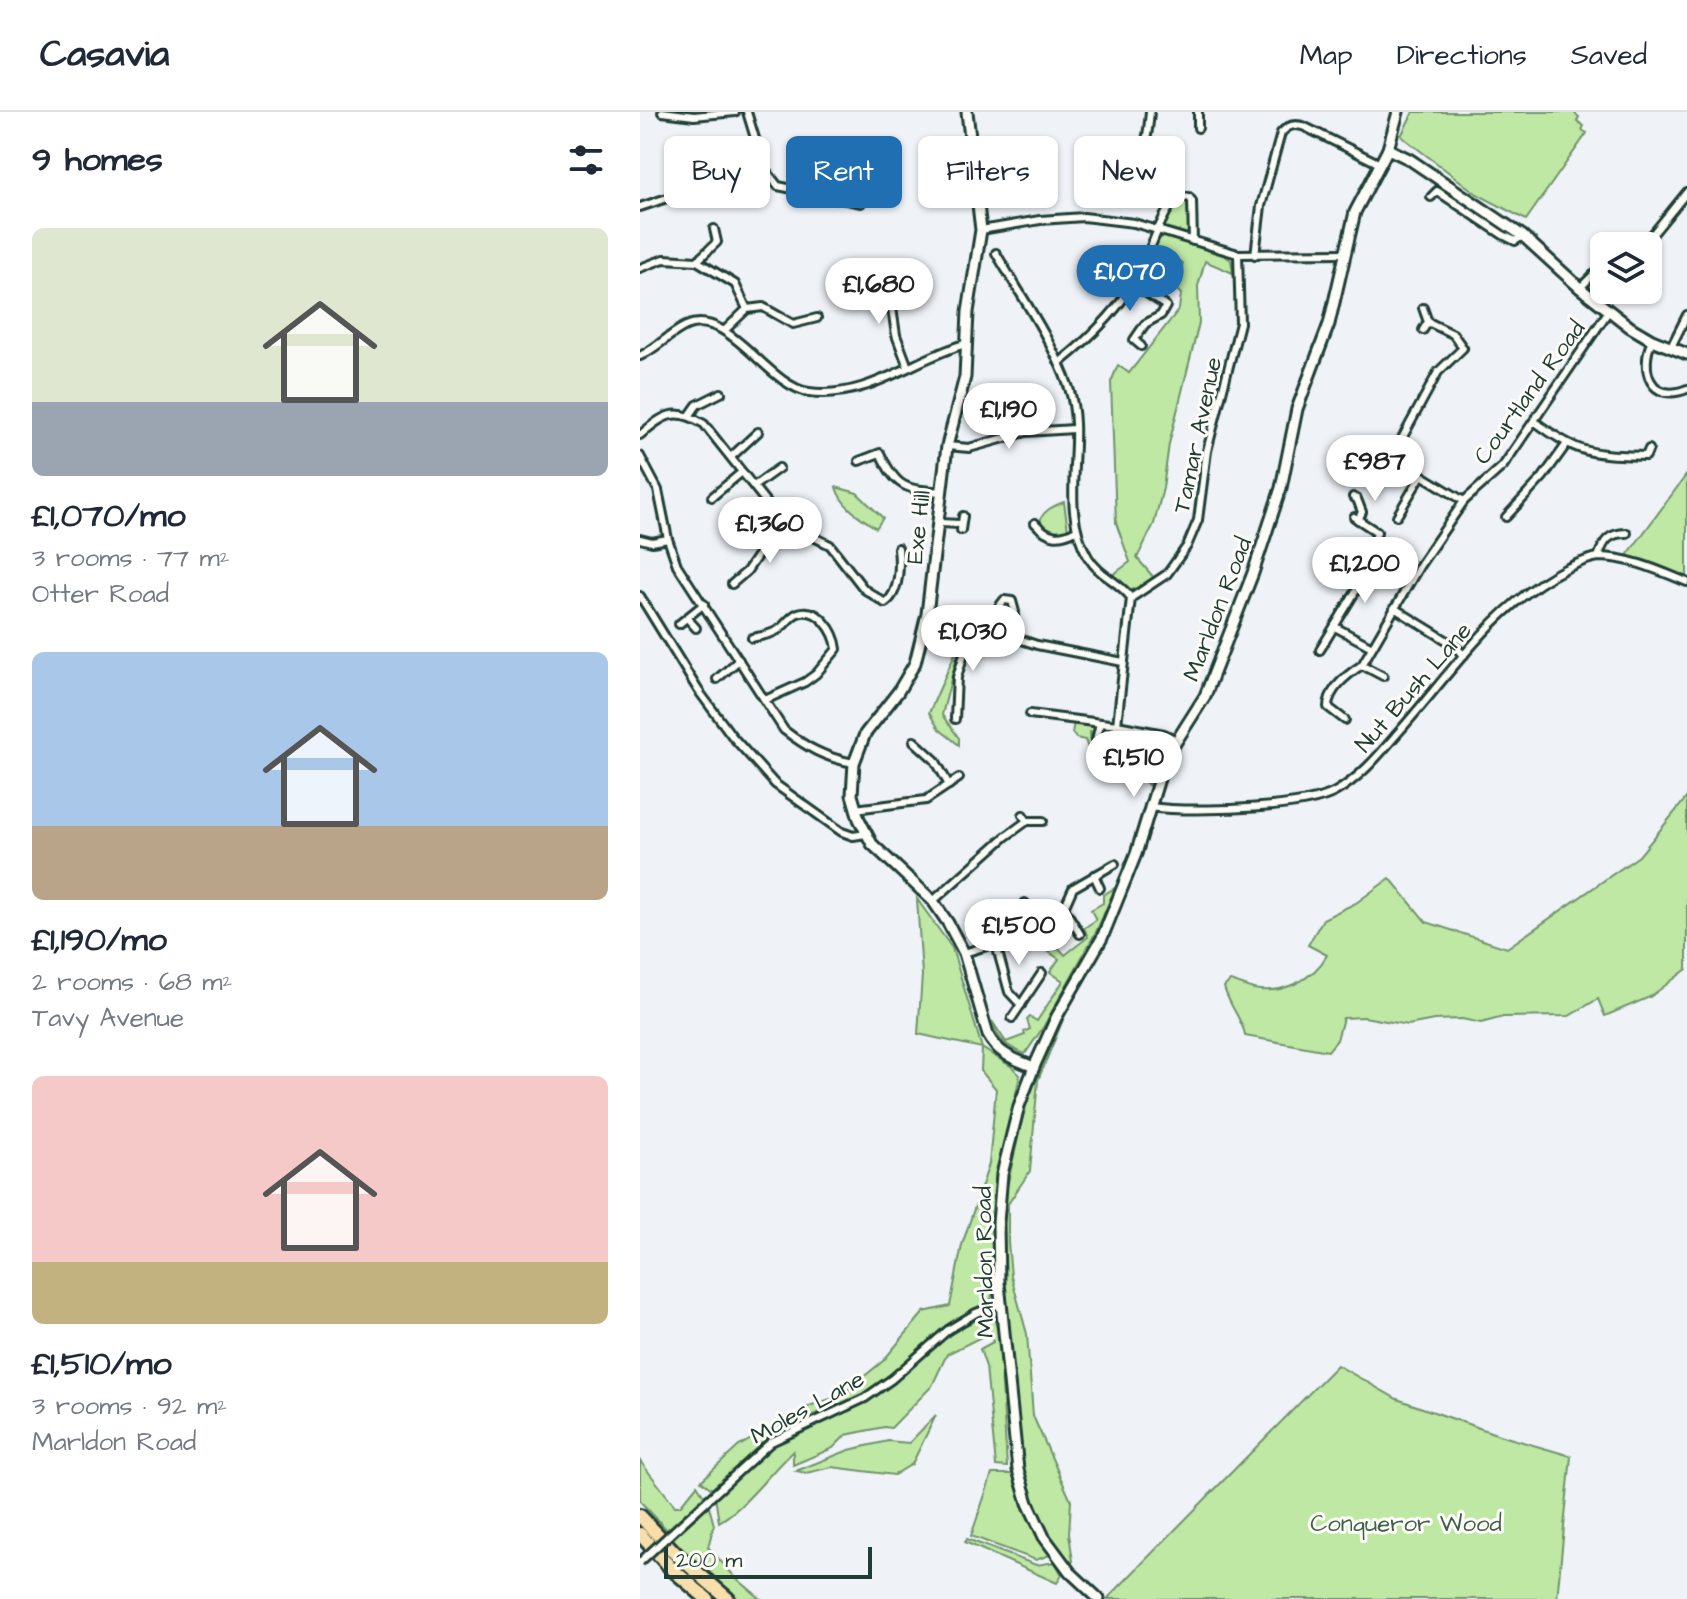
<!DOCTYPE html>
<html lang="en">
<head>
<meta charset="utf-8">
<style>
	body { margin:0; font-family:"Architects Daughter",sans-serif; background:#f6f6f7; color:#1f2937; height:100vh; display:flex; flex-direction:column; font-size:30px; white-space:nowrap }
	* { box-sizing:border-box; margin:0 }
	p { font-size:26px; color:#747a83 }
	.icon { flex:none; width:44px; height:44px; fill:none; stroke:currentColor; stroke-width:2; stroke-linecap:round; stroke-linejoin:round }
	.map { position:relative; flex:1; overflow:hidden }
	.details { display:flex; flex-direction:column; background:#fff; width:640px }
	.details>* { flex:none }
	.hud { position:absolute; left:24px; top:24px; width:760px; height:72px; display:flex; gap:16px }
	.buttons { position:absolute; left:950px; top:120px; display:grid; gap:16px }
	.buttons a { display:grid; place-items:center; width:72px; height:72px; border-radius:12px; background:#fff; box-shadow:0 2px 6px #0004; font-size:40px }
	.scale { position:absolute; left:24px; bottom:20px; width:208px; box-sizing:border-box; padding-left:8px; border:4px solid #1f3d34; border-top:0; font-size:22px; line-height:28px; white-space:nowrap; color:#1f3d34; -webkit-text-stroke:6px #fdfcf7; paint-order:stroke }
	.price { position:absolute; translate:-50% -68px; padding:0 18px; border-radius:28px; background:#fff; color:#222; font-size:26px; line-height:52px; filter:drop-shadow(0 2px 4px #0008) }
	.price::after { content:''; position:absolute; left:50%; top:48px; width:24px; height:18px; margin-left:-12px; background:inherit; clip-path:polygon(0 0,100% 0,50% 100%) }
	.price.on { background:#1f6fb2; color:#fff }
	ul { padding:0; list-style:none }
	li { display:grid; align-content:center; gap:16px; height:424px; padding:0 32px }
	li span { display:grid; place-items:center; height:248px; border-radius:12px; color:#555 }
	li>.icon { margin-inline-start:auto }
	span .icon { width:144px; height:144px; fill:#fffc; stroke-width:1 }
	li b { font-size:34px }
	h2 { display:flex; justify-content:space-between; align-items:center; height:96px; padding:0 32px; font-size:34px }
	.tag { padding:0 28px; border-radius:12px; background:#fff; box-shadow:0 2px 6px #0004; font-size:28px; line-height:72px }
	.tag.on { background:#1f6fb2; color:#fff }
	header { display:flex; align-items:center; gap:48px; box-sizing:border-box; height:112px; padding:0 40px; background:#fff; border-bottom:2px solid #e0e1e3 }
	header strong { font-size:38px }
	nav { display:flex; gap:44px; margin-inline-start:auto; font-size:28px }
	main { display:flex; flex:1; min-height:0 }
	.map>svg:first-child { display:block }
	.green { fill:#bfe8a4; stroke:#6f926c; stroke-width:2 }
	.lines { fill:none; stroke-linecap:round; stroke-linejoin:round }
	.street-casing { stroke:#1f3d34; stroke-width:12 }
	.secondary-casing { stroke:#1f3d34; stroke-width:15 }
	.highway-casing { stroke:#1f3d34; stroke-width:18 }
	.street { stroke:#fdfcf7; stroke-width:6 }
	.secondary { stroke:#fdfcf7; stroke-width:9 }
	.highway { stroke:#f8deab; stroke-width:12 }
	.street-bridge-casing { stroke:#1f3d34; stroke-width:12; stroke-linecap:butt }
	.street-bridge { stroke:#fdfcf7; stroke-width:6 }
	.labels { text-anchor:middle; stroke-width:6; stroke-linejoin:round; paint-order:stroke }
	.street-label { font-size:24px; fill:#1f3d34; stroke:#fdfcf7 }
	.park-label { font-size:24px; fill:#3f5f4a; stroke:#fdfcf7 }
</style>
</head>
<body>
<header>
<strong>Casavia</strong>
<nav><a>Map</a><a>Directions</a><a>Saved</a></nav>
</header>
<main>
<section class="details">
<h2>9 homes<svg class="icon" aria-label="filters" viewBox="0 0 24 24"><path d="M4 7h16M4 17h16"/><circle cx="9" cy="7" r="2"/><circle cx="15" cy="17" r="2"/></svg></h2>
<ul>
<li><span style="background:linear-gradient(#dfe7d0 70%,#9aa5b1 0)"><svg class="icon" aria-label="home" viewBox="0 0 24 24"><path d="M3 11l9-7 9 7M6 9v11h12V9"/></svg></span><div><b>£1,070/mo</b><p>3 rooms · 77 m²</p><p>Otter Road</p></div></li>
<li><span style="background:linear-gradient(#a9c7e8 70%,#b9a48a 0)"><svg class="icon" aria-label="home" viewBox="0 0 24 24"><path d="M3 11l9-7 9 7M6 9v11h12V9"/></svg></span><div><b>£1,190/mo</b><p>2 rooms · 68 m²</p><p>Tavy Avenue</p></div></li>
<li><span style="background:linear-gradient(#f6c9c9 75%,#c2b280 0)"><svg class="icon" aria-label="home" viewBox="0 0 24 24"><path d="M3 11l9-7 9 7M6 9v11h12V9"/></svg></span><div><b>£1,510/mo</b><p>3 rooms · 92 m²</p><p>Marldon Road</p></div></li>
</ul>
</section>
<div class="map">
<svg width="1047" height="1487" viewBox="0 0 1047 1487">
	<rect width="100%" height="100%" fill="#eff3f8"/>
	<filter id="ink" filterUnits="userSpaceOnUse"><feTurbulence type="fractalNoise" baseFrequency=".0125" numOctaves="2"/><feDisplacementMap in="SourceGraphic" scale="16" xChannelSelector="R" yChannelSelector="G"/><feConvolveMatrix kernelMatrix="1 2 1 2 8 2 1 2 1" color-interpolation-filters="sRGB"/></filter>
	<g filter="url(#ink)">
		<!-- green -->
		<g class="green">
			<polygon points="773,0 933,0 939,5 937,9 944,14 942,18 947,21 886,108 837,82 761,24"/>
			<polygon points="537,85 552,89 553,129 518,117"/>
			<polygon points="524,124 585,144 591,148 593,161 565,149 558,174 559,211 529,332 523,376 514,412 497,446 515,467 492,478 470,465 490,450 476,411 471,270 478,253 489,261 539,197 541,182 534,175 543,151 513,138 518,128"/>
			<polygon points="1047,362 1047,470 983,449"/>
			<path d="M 196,375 L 217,381 L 243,406 L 236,416 C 220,405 201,394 196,375 Z"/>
			<path d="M 424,390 L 428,418 C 418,424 408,420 400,412 C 400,400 413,394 424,390 Z"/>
			<polygon points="321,528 302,603 319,626 319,633 299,617 289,601"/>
			<path d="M 434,610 L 454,615 L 455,620 L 450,620 C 451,643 468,659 490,642 L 500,621 L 519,625 L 524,636 L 508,673 L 489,654 L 466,651 L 451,644 L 445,628 L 436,626 L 432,621 Z"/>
			<path d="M 1047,685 L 1047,857 L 1010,885 L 965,904 L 958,887 L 929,904 L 863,905 L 841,911 L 822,907 L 794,908 L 768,913 L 724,905 L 703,906 L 697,928 L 688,939 L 605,924 C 605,912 588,892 584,875 L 590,869 C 598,871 606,875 614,877 C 642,883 674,867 687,843 L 668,833 L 683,807 L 716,791 L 750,766 L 786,810 L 867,836 L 999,744 Z"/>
			<path d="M 475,776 L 457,818 L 404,914 L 385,942 C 366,934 358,929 352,909 L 366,930 L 385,923 L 384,920 L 390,917 L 387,908 L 390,905 L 397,909 L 423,869 L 410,860 L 419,847 L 409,840 L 416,833 L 425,843 L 448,825 L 444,816 L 456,808 L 451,798 L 463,791 L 463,783 Z"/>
			<polygon points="277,787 312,836 342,936 372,955 380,963 359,1059 351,1111 355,1175 351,1187 311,1210 246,1267 224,1282 158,1309 129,1327 72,1377 61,1369 99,1334 172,1293 200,1284 243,1249 284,1200 310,1194 322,1133 349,1052 356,977 341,959 342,936 278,922 282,863"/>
			<polygon points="430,891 398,968 390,1059 368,1092 368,1130 371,1164 387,1222 393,1304 431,1389 429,1422 433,1449 429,1454 400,1408 384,1367 361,1145 362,1097 384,999 395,964 420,905"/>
			<path d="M 350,1202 L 354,1205 L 359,1224 L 367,1355 L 356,1354 L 346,1255 L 340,1237 L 353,1230 L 349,1221 L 307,1242 L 292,1274 L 251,1316 L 244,1315 L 206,1323 L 193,1336 L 153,1353 L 153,1339 C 128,1362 109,1392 79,1410 L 75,1385 L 130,1334 L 225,1289 L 310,1220 Z"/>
			<polygon points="697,1253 757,1287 859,1323 931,1344 917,1487 467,1487"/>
			<polygon points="296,1303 272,1352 254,1363 192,1355 166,1361 156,1359 209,1338 248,1329 269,1331"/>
			<polygon points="0,1349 35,1394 40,1394 57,1373 65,1385 27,1418 0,1389"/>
			<polygon points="352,1362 376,1362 395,1415 410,1443 396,1448 331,1424"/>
			<polygon points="68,1391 74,1413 68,1435 95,1465 121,1487 98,1487 30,1428"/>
			<polygon points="327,1427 396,1453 415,1450 422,1463 417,1471 325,1430"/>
		</g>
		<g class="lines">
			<!-- street casing -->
			<g class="street-casing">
				<g id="street">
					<polyline points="22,0 54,4 95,0"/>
					<polyline points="107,0 124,56 138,74 221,91"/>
					<polyline points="558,0 558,16"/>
					<path d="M 471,53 L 492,53 C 507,40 508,19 510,0"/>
					<polyline points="791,85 797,79 863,123 875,129 883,124"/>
					<polyline points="0,95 36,83"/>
					<polyline points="341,118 400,108 444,105 494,111 598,142 704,141"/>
					<polyline points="1003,134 1047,80"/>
					<path d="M 356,141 C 381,184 413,229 429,276 C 447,330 417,392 448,445 C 460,465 479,469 491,486 L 477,613"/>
					<path d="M 615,143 L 621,94 L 641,21 C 648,13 655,11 665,15 L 738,51"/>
					<polyline points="57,149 77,130 74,117"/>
					<polyline points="0,156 24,147 57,149 95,172 107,197 84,219"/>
					<polyline points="247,162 256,223 268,255"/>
					<polyline points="493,172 526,194 521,203 505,212 494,228 501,234"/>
					<polyline points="940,176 953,163 964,158"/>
					<polyline points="783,196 788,210 783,218"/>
					<polyline points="107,197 123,195 153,212 177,206"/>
					<polyline points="788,210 813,222 823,236 798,260 752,345 824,389"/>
					<path d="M 1012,228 C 999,257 1010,292 1047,277"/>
					<polyline points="1031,235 1047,203"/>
					<path d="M 0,244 C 17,236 29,222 46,214 C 89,195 127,274 169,280 C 226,288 273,247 325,232"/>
					<path d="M 419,251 C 449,227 480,198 498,163 C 512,137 518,108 537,85 L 549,85 L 552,89 L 553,129"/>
					<polyline points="50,303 57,293 81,281"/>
					<path d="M 894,309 C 940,343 949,342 1006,344 L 1009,337"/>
					<path d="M 0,323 C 24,303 35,294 64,312 L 141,409 L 190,433 L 224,477 L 245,491 C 260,481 260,453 258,436"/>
					<polyline points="307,334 329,336 386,320 434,317"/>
					<path d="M 0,344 L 18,378 L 28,427 L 37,453 L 144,618 C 166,635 185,646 214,651"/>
					<polyline points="91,345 118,320"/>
					<path d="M 219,349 L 240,341 C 257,377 265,377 302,380"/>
					<polyline points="114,374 139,356"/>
					<polyline points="72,385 102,360"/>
					<polyline points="713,385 717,387 722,400 718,408"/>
					<polyline points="757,404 781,364"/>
					<polyline points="866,405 903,365 926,333"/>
					<polyline points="300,411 320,412"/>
					<path d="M 395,411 C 408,426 420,427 436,418"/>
					<polyline points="321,418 323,404"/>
					<polyline points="0,427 12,430 28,427"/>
					<path d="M 958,445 C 964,429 968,421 987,421"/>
					<polyline points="92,472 107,459 141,409"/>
					<polyline points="0,484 58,578 92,624 135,672 202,720 213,724 226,722"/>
					<polyline points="491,486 527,462 547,434 558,408 567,339 600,211 598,142"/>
					<polyline points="754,496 811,531 824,543"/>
					<polyline points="47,506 56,516"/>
					<polyline points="39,512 64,492"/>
					<polyline points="695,515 732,535"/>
					<polyline points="350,518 355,500 364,488 372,489 375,500 368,524"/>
					<path d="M 112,526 C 121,524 130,523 138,518 C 145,514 150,504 158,501 C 179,494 195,520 197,537 L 176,562 L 165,570 L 125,588"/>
					<polyline points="680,538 723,467 737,420 714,405"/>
					<polyline points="722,553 743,564"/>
					<polyline points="77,567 99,548"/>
					<polyline points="390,602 477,613 524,622 537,628"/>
					<polyline points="315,607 317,565 333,512 397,533 483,550"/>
					<path d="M 705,608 L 688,595 C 688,578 708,562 722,553 L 780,453 L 824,389 L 863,354 L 968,200"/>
					<polyline points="460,611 456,628 464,637 475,641 486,635 492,616"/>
					<polyline points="274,629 295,648 309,673"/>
					<path d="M 509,695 C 548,700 662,698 695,680 C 720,666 739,643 757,622 C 809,564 854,493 925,457 C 936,452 948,446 959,445 C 989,445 1020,459 1047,470"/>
					<polyline points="215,697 286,688 319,666"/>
					<polyline points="387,709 403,709"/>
					<polyline points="454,763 460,776"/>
					<polyline points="293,789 365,725 387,709 383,703"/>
					<polyline points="385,791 396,815"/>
					<polyline points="424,796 440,822"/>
					<polyline points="355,829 369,880 381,893"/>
					<polyline points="324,841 382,823 414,807 424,796 433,776 475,752"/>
					<polyline points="372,906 402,861"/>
					<polyline points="38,1415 131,1330 225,1286 252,1267 308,1218 336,1201 362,1191"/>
				</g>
			</g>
			<!-- secondary casing -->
			<g class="secondary-casing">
				<g id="secondary">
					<path d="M 327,0 L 341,118 L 328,200 L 325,265 L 307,334 L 287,502 L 275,551 L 258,580 L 225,622 L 214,651 L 212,683 L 219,707 L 232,732 L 293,789 L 308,811 L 324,841 L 348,923 C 358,942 374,947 394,955"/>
					<polyline points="748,37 769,47 883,124 940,176 990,215 1012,228 1047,242"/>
					<polyline points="459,1487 430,1460 404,1425 388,1391 378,1358 359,1171 358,1111 362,1062 379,994 394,955 416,906 462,826 496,742 525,647 565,584 613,461 641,376 657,297 689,212 715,100 748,37 758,0"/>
				</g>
			</g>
			<!-- highway casing -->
			<g class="highway-casing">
				<g id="highway">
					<polyline points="0,1404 37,1443 88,1487"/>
					<polyline points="0,1422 31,1456 67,1487"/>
				</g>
			</g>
			<!-- street -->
			<use href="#street" class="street"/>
			<!-- secondary -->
			<use href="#secondary" class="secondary"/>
			<!-- highway -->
			<use href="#highway" class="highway"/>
			<!-- street-bridge casing -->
			<g class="street-bridge-casing">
				<polyline id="street-bridge" points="0,1450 38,1415"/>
			</g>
			<!-- street-bridge -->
			<use href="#street-bridge" class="street-bridge"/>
		</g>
	</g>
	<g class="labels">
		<!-- street labels -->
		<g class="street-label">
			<text transform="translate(889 280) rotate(-54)" y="8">Courtland Road</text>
			<text transform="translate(557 323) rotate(-78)" y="8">Tamar Avenue</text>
			<text transform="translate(278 415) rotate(-84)" y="8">Exe Hill</text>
			<text transform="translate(577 497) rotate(-69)" y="8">Marldon Road</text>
			<text transform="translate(773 575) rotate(-49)" y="8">Nut Bush Lane</text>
			<text transform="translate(344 1150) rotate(-91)" y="8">Marldon Road</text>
			<text transform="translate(167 1295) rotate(-29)" y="8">Moles Lane</text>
		</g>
		<!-- park labels -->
		<g class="park-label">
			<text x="766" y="1419">Conqueror Wood</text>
		</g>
	</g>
</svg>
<div class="buttons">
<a><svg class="icon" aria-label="layers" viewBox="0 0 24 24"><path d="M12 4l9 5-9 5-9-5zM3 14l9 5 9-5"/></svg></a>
</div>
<div class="scale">200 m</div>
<b class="price on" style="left:490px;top:201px">£1,070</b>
<b class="price" style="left:239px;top:214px">£1,680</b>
<b class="price" style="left:369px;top:339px">£1,190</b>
<b class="price" style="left:735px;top:391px">£987</b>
<b class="price" style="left:130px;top:453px">£1,360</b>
<b class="price" style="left:725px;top:493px">£1,200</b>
<b class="price" style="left:333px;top:561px">£1,030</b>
<b class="price" style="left:494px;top:687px">£1,510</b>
<b class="price" style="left:379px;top:855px">£1,500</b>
<div class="hud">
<a class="tag">Buy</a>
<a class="tag on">Rent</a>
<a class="tag">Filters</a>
<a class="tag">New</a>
</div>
</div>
</main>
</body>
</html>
